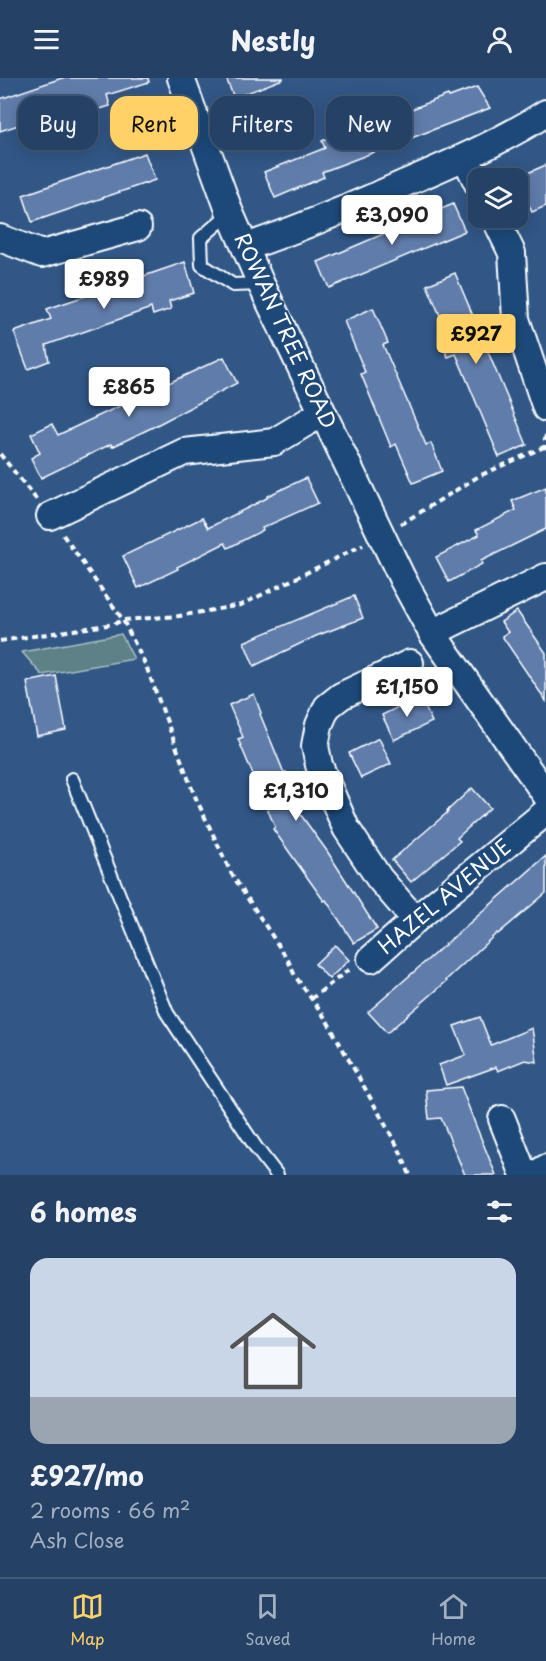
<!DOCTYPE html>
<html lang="en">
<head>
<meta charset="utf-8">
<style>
	body { margin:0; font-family:"Playpen Sans",sans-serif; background:#314c6e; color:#f1f3f6; height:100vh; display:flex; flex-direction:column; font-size:22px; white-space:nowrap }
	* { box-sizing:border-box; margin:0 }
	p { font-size:20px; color:#a3afbf }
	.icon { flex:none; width:33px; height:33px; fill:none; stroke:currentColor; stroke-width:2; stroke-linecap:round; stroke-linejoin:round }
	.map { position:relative; height:1097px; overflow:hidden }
	.sheet { display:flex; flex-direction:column; background:#254165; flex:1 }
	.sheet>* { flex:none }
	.guide { position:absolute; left:18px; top:18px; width:510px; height:54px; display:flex; gap:12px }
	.tools { position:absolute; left:468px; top:90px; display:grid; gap:12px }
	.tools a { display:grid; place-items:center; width:60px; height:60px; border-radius:12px; background:#254165; box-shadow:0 3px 15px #0003,0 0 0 2px #425a79; font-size:30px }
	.price { position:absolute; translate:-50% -51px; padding:0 14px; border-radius:6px; background:#fff; color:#222; font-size:20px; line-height:39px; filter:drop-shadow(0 2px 3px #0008) }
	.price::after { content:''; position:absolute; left:50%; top:36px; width:18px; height:14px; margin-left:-9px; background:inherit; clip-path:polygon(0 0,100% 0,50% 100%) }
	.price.selected { background:#ffd166; color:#111 }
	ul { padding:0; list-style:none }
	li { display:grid; align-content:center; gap:12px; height:318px; padding:0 30px }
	li span { display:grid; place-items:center; height:186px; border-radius:18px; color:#555 }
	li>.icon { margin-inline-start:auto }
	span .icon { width:108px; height:108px; fill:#fffc; stroke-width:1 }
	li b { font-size:26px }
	h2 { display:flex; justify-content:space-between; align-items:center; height:72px; padding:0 30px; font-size:26px }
	.tag { padding:0 21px; border-radius:18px; background:#254165; box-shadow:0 3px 15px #0003,0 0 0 2px #425a79; font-size:21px; line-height:54px }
	.tag.selected { background:#ffd166; color:#111 }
	header { display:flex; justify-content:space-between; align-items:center; height:78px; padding:0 30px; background:#254165; font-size:27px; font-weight:700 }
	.tab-bar { display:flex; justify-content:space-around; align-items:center; height:84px; border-top:2px solid #425a79; background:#254165; font-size:16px; color:#a3afbf }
	.tab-bar a { display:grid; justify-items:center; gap:3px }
	.tab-bar .selected { color:#ffd166 }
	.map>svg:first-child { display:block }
	.green { fill:#5d8186; stroke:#aec0c2; stroke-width:1.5 }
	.building { fill:#617baa; stroke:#fff; stroke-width:1.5 }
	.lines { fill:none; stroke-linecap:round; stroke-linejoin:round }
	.service-casing { stroke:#fff; stroke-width:16 }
	.minor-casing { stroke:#fff; stroke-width:30 }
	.path { stroke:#fff; stroke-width:4; stroke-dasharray:6 4.5; stroke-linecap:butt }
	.service { stroke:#1f4a7a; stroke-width:12 }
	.minor { stroke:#1f4a7a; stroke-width:26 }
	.labels { text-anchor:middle; stroke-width:4.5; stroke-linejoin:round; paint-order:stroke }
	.street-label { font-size:21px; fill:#fff; stroke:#1f4a7a }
</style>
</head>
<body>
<header><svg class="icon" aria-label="menu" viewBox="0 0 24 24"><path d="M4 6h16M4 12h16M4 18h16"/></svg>Nestly<svg class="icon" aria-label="person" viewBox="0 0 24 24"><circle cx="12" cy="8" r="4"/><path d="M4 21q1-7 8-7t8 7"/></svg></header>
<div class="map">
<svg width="546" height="1097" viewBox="0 0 546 1097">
	<rect width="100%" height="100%" fill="#315787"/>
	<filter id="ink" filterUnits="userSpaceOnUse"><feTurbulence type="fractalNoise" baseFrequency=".0167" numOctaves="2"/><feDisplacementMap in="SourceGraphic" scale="12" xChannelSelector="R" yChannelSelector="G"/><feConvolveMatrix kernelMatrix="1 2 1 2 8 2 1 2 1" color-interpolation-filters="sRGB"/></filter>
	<g filter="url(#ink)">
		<!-- green -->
		<polygon class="green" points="121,556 134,581 42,597 22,574"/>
		<!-- building -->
		<g class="building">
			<polygon points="62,0 148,0 149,4 107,17 110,28 93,33 90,24 0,53 0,21"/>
			<polygon points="226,0 283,0 283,1 234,20"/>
			<polygon points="477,9 490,30 322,94 324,99 275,120 264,94 325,70 322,63 380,38 397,31 399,36 448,17 449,19"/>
			<polygon points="145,75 155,102 32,144 23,117"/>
			<polygon points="546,87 546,128 532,134 516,100"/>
			<polygon points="453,126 465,153 329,210 318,184"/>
			<polygon points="185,184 194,215 169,223 171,231 153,237 151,230 46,267 49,283 28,291 14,254 51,241 47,231"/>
			<polygon points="455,195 527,367 499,379 456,276 448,279 441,264 450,261 427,207"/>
			<polygon points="373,230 388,265 383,267 408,325 426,367 431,365 442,393 413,405 396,366 391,369 361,296 365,294 344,243"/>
			<polygon points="224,279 237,305 151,350 112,369 111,366 41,400 31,380 40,375 31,356 52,346 58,357"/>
			<polygon points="306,400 318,425 262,450 263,452 228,470 225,465 177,489 178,491 138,510 123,478 202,440 208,450 267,420 267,418"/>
			<polygon points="546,409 546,451 481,483 482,486 449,504 436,479 479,457 476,452 516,432 512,423"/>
			<polygon points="354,518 363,540 316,558 254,588 244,564"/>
			<polygon points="517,533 546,575 546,623 502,558 508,554 501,544"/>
			<polygon points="56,598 66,652 37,658 27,604"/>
			<polygon points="254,616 261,635 260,636 284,695 286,694 302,731 298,733 327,773 377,851 354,865 326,822 324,823 273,751 275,749 238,661 243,659 229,627"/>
			<polygon points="420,618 432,644 394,662 382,637"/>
			<polygon points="379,660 391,686 361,700 349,675"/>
			<polygon points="472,710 490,730 457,760 460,763 411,804 392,782 448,734 447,733"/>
			<polygon points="546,778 546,815 498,856 497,855 446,902 447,903 387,955 368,934"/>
			<polygon points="335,867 349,882 329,901 315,886"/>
			<polygon points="480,939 491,967 532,950 537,984 525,982 498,993 496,989 446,1007 439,987 466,977 454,948"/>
			<polygon points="461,1009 476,1048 496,1097 465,1097 441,1040 429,1041 426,1012"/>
		</g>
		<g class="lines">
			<!-- service casing -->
			<g class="service-casing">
				<g id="service">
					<polyline points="230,135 201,160 202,187 233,207 261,206"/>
					<polyline points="72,701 167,935 257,1071 277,1097"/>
				</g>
			</g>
			<!-- minor casing -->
			<g class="minor-casing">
				<g id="minor">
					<polyline points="181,0 230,135 261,206 402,500 432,555 546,717"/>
					<polyline points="465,79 478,106"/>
					<polyline points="495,140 512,175 516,241 546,330"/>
					<polyline points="0,160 42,176 138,149"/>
					<path d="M 246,169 C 299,151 351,129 403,106 C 452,85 501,64 546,35"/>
					<polyline points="50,438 184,374 274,364 322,335"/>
					<polyline points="432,555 546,499"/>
					<polyline points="410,585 341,618 327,629 319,647 315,668 319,687 346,750 379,800 415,842"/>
					<polyline points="371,881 415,842 546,734"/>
					<polyline points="502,1041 524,1097"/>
					<polyline points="535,1097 546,1090"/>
				</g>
			</g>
			<!-- path -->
			<g class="path">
				<polyline points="546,357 544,365 546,371"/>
				<polyline points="0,376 37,422"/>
				<polyline points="401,446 479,398 546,368"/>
				<polyline points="63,457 123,542 146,588 194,716 231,795 288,882 295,898 326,941 399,1071 410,1097"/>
				<polyline points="0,563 114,546 123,542 179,538 241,527 363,467"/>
				<polyline points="311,921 351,890"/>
			</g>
			<!-- service -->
			<use href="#service" class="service"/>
			<!-- minor -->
			<use href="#minor" class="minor"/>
		</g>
	</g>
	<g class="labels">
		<!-- street labels -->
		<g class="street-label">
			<text transform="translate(285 253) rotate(65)" y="7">ROWAN TREE ROAD</text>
			<text transform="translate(445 819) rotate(-40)" y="7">HAZEL AVENUE</text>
		</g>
	</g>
</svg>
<div class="tools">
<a><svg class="icon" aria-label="layers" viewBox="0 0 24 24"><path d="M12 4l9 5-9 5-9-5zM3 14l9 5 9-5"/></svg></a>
</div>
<b class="price" style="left:392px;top:168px">£3,090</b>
<b class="price" style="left:104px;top:232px">£989</b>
<b class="price selected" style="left:476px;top:287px">£927</b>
<b class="price" style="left:129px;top:340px">£865</b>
<b class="price" style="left:407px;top:640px">£1,150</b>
<b class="price" style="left:296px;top:744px">£1,310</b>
<div class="guide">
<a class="tag">Buy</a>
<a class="tag selected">Rent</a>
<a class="tag">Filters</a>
<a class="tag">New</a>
</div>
</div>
<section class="sheet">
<h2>6 homes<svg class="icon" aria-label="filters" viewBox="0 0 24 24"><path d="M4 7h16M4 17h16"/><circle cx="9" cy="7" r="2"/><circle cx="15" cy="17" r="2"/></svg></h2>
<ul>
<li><span style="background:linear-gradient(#c9d6e8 75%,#9aa5b1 0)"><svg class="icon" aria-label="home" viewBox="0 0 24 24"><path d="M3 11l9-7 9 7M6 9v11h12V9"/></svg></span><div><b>£927/mo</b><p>2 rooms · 66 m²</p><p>Ash Close</p></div></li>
</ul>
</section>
<nav class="tab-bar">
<a class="selected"><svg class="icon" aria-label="map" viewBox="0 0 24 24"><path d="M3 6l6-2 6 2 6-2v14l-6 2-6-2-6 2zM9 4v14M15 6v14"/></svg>Map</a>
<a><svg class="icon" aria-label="saved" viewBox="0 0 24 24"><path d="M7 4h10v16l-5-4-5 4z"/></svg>Saved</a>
<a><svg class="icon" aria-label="home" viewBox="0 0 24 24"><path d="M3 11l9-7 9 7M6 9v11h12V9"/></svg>Home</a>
</nav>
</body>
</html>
